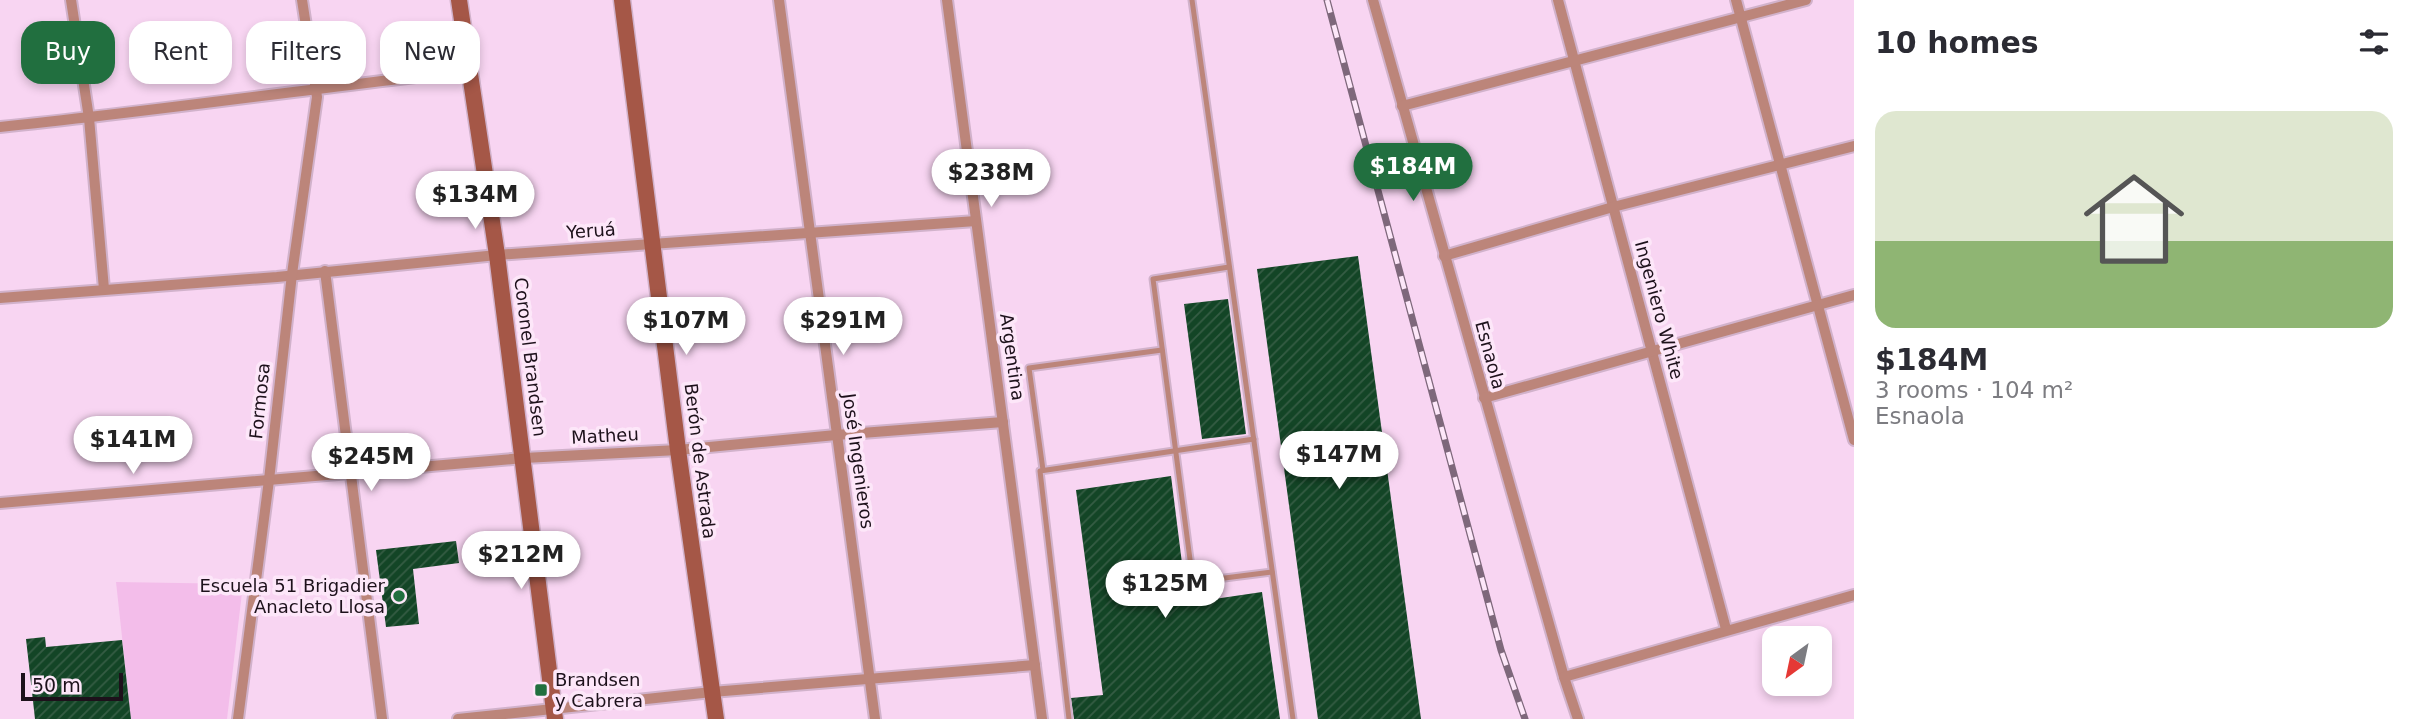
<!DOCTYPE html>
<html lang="en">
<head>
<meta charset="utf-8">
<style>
	body { margin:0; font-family:"DejaVu Sans",sans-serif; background:#f2f2f3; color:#2b2b33; height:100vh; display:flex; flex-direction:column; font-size:26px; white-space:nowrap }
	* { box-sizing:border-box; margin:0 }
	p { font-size:23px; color:#7c7c81 }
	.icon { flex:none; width:38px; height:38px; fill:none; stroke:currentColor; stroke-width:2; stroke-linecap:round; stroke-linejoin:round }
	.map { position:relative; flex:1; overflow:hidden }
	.side { display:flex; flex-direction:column; background:#fff; width:560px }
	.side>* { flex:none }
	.hud { position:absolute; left:21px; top:21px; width:665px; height:63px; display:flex; gap:14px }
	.needle { width:46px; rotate:213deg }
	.controls { position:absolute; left:1762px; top:626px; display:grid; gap:14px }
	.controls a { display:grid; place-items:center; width:70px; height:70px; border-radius:14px; background:#fff; box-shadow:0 4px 10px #0003; font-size:35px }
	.scale { position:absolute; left:21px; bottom:18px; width:102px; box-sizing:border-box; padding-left:7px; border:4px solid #1d111b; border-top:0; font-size:19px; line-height:24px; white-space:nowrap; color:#1d111b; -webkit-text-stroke:5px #fde7f9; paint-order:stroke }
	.price { position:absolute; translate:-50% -60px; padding:0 16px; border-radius:24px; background:#fff; color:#222; font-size:23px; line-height:46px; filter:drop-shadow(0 2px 4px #0008) }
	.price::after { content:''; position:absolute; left:50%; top:42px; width:21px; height:16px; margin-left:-10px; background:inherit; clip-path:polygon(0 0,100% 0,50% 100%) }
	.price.on { background:#216f3f; color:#fff }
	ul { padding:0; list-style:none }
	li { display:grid; align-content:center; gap:14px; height:371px; padding:0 21px }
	li span { display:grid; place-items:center; height:217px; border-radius:21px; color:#555 }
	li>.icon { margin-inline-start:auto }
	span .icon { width:126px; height:126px; fill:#fffc; stroke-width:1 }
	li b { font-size:30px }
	h2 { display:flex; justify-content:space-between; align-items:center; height:84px; padding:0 21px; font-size:30px }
	.tag { padding:0 24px; border-radius:21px; background:#fff; box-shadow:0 4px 10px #0003; font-size:24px; line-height:63px }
	.tag.on { background:#216f3f; color:#fff }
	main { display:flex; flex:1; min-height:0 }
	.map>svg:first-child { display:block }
	.grass { fill:#f3bdea }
	.building { fill:url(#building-hatch) }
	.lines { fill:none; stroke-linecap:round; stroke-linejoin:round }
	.lane-casing { stroke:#d1b2cb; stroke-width:9 }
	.street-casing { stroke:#d1b2cb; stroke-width:14 }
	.secondary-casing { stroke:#d1b2cb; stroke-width:19 }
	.lane { stroke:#bc857a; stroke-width:5 }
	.street { stroke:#bc857a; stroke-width:10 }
	.secondary { stroke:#a55747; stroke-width:16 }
	.rail-casing { stroke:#7e687b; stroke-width:7 }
	.rail { stroke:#fde7f9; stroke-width:4.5; stroke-dasharray:13; stroke-linecap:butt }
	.poi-dot { fill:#216f3f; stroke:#fde7f9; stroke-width:2.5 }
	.labels { text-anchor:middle; stroke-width:7; stroke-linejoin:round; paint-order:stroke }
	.street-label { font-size:18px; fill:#1d111b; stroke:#fde7f9 }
	.poi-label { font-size:18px; fill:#1d111b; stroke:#fde7f9; text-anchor:end }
</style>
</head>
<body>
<main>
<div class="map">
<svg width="1854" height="719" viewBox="0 0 1854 719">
	<defs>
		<pattern id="building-hatch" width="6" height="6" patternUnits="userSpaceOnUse" patternTransform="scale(1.75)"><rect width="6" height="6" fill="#134526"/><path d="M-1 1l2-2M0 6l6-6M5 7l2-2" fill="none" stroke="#355c44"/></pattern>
	</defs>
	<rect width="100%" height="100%" fill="#f8d5f2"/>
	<!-- grass -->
	<polygon class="grass" points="116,582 243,584 227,719 131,719"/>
	<!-- building -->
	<g class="building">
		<polygon points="1358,256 1421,719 1318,719 1257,269"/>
		<polygon points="1228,299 1246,434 1202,439 1184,304"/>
		<polygon points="1171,476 1187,603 1262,592 1280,719 1074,719 1071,698 1103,695 1076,490"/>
		<polygon points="456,541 459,563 413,569 419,624 386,627 376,550"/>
		<polygon points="45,637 46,647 122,640 131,719 35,719 26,639"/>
	</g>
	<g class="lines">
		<!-- lane casing -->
		<g class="lane-casing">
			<g id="lane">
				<polyline points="1192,0 1293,719"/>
				<polyline points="1229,267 1153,279 1193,582 1272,572"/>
				<polyline points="1043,470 1029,368 1162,350"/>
				<polyline points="1069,719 1040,471 1254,439"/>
			</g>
		</g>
		<!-- street casing -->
		<g class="street-casing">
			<g id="street">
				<polyline points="71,0 89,118 104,289"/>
				<polyline points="779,0 875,719"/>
				<polyline points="947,0 1042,719"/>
				<polyline points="1373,0 1564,677 1578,719"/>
				<polyline points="1558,0 1726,629"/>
				<polyline points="1736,0 1854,440"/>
				<polyline points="1402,106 1806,0"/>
				<path d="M 0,127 C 157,111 313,88 469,71"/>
				<polyline points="1444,256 1613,207 1854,146"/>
				<polyline points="325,271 382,719"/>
				<polyline points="0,298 277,277 497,255 976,221"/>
				<polyline points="1484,398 1854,295"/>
				<polyline points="0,503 524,458 678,450 836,435 1003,422"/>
				<polyline points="1564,677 1854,595"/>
				<polyline points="238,719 269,480 292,274 317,97 302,0"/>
				<polyline points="458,719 712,692 1035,665"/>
			</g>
		</g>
		<!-- secondary casing -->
		<g class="secondary-casing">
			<g id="secondary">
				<polyline points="459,0 497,255 555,719"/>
				<polyline points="622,0 678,450 716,719"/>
			</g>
		</g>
		<!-- lane -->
		<use href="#lane" class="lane"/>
		<!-- street -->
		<use href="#street" class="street"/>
		<!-- secondary -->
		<use href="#secondary" class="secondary"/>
		<!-- rail casing -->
		<g class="rail-casing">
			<polyline id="rail" points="1327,0 1501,650 1525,719"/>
		</g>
		<!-- rail -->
		<use href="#rail" class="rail"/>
	</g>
	<!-- markers -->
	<g class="poi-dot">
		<circle cx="399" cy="596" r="7"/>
		<rect x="534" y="683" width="14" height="14" rx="3.5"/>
	</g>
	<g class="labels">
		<!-- street labels -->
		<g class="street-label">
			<text transform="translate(591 231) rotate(-4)" y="6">Yeruá</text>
			<text transform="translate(1659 310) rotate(75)" y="6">Ingeniero White</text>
			<text transform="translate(1490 355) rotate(75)" y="6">Esnaola</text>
			<text transform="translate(530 357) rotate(83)" y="6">Coronel Brandsen</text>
			<text transform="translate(1012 357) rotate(82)" y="6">Argentina</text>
			<text transform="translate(260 401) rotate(-84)" y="6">Formosa</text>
			<text transform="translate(605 436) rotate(-3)" y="6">Matheu</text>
			<text transform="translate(700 461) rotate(83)" y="6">Berón de Astrada</text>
			<text transform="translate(858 461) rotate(82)" y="6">José Ingenieros</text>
		</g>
		<!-- poi labels -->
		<g class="poi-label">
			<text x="385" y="592">Escuela 51 Brigadier<tspan x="385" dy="21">Anacleto Llosa</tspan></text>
			<text x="555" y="686" text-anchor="start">Brandsen<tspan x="555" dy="21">y Cabrera</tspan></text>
		</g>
	</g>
</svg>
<div class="controls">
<a><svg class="needle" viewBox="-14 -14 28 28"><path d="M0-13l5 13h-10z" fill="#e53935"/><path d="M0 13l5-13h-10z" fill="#7c7c81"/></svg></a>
</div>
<div class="scale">50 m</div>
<b class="price on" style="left:1413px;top:203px">$184M</b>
<b class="price" style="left:991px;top:209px">$238M</b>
<b class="price" style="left:475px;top:231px">$134M</b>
<b class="price" style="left:686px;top:357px">$107M</b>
<b class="price" style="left:843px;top:357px">$291M</b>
<b class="price" style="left:133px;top:476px">$141M</b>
<b class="price" style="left:1339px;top:491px">$147M</b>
<b class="price" style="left:371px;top:493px">$245M</b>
<b class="price" style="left:521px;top:591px">$212M</b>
<b class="price" style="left:1165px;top:620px">$125M</b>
<div class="hud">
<a class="tag on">Buy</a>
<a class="tag">Rent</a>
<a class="tag">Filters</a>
<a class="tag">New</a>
</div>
</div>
<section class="side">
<h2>10 homes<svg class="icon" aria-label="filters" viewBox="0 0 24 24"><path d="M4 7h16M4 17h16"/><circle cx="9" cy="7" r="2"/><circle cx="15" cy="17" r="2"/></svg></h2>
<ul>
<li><span style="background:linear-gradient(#dfe7d0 60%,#8fb573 0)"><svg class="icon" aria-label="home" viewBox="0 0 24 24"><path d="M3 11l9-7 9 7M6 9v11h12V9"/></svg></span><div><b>$184M</b><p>3 rooms · 104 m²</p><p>Esnaola</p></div></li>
</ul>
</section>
</main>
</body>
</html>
